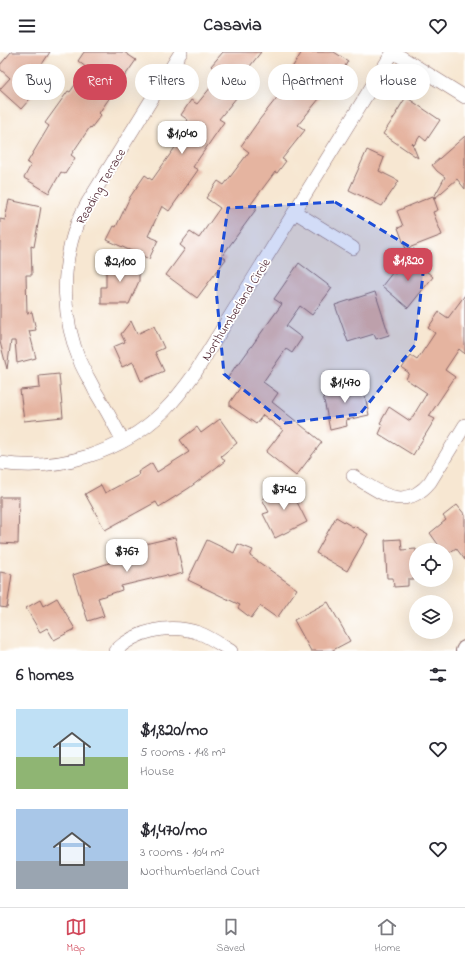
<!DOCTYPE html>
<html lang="en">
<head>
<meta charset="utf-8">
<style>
	body { margin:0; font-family:"Indie Flower",sans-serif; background:#f2f2f3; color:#2b2b33; height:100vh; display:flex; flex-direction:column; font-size:15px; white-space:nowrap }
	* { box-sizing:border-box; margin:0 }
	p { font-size:13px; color:#7c7c81 }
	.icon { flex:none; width:22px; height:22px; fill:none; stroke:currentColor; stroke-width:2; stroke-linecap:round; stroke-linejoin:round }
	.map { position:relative; height:599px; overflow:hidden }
	.drawer { display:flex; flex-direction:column; background:#fff; flex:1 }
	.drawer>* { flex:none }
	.banner { position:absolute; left:12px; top:12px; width:441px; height:36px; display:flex; gap:8px }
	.fabs { position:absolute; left:409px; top:491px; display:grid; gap:8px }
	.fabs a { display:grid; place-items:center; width:44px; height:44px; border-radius:50%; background:#fff; box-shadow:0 4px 16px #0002; font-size:20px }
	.price { position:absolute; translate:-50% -34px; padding:0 9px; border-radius:8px; background:#fff; color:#222; font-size:13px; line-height:26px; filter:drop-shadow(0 1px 2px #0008) }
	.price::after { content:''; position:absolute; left:50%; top:24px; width:12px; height:9px; margin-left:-6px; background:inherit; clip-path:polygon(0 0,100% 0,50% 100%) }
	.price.active { background:#d1495b; color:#fff }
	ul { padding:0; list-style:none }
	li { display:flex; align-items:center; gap:12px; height:100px; padding:0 16px }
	li span { display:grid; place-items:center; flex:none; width:112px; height:80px; border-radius:0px; color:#555 }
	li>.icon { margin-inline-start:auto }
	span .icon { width:48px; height:48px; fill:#fffc; stroke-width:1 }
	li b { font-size:17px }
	h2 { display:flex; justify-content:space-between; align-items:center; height:48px; padding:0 16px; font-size:17px }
	.chip { padding:0 14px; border-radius:18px; background:#fff; box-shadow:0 4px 16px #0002; font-size:14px; line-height:36px }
	.chip.active { background:#d1495b; color:#fff }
	header { display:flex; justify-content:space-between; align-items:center; height:52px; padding:0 16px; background:#fff; font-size:18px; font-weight:800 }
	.dock { display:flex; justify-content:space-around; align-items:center; height:56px; border-top:1px solid #e1e1e2; background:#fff; font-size:11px; color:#7c7c81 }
	.dock a { display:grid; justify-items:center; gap:2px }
	.dock .active { color:#d1495b }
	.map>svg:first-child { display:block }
	.building { fill:#e5b4a0 }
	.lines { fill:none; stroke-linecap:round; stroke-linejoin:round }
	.minor-casing { stroke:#876565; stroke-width:14 }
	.tertiary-casing { stroke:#876565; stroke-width:18 }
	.minor { stroke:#fff; stroke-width:13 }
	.tertiary { stroke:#fff; stroke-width:16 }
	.marked { fill:#1d4ed8; fill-opacity:0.2; stroke:#1d4ed8; stroke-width:3; stroke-dasharray:8 5; stroke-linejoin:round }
	.labels { text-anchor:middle; stroke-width:3.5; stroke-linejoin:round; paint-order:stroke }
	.street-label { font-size:13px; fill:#4a1f2b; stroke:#fff }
</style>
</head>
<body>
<header><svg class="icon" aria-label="menu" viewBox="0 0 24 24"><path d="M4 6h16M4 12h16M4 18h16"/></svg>Casavia<svg class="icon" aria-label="heart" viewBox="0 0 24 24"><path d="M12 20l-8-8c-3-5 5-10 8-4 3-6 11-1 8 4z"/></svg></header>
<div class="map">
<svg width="465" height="599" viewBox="0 0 465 599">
	<rect width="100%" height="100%" fill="#fff"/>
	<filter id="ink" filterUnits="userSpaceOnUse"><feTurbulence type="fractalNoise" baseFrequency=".025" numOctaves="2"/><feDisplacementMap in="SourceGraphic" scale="8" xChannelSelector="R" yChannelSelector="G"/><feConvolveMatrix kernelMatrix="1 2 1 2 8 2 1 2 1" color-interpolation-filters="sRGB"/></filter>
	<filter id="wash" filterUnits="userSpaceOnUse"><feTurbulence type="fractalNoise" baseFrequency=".012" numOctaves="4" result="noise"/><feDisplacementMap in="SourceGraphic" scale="16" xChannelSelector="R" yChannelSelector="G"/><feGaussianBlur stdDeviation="0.9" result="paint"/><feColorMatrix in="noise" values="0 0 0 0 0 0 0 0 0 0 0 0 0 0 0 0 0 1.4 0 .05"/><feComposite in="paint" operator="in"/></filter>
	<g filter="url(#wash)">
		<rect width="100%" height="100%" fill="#f7e7d2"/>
		<g id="blocks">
			<!-- building -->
			<g class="building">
				<polygon points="11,0 50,0 35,23 39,27 32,35 37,39 21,57 0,38 0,37 10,26 0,17 0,13"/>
				<polygon points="84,0 124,0 136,8 99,61 101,63 91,76 90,75 71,103 75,106 65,122 61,120 49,141 24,126 31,113 27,111 49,74 45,71 68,39 70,40 87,16 78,9"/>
				<polygon points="223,0 261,0 247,18 254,24 219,67 224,70 193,115 198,118 169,159 162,154 148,184 158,188 149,207 107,188 114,174 116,175 130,145 145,123 152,128 181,87 177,84 188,68 181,63 191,48 197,52 221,23 211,14"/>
				<polygon points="302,0 334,0 348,9 340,23 336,21 319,47 298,73 305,78 282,107 286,109 277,121 275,120 251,152 257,156 222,204 226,207 197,246 166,223 185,197 180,193 190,180 199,186 220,156 206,146 218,129 224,133 249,100 241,94 260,67 291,28 286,25"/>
				<polygon points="406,45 440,68 426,89 420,84 414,93 412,91 418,106 383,82 397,61 396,61"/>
				<polygon points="465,84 465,137 457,127 435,146 434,145 445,125 437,119 432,113"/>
				<polygon points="367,98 384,106 379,119 399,129 382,154 349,138"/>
				<polygon points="433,144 438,158 433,160 442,183 406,197 398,176 403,174 397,159"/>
				<polygon points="9,148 41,155 34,195 31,194 32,223 26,223 27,261 32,260 36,278 29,279 36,306 17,311 15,289 11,289 7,317 0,290 0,167 5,168"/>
				<polygon points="410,205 433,225 408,256 382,234 393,220 395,222"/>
				<polygon points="106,211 139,211 139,229 129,252 101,252 101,235 106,235"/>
				<polygon points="299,211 332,236 312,263 300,254 286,274 302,286 292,301 286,297 263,330 278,341 272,350 322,390 296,424 266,400 283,378 263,363 256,372 230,354 230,350 240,336 227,327 237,312 238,313 282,252 274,247"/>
				<polygon points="375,240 389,283 376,287 374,282 348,290 335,253"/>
				<polygon points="465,243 465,302 459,297 445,318 455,325 429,364 435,367 413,403 379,382 383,373 380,371 389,355 410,369 427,341 406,327 409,321 402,316 411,304 417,308 435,281 428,276 439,260 448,266"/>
				<polygon points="131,269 137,282 154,274 164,296 155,300 164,319 141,329 133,310 122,315 113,295 125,290 121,282"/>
				<polygon points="59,322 63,365 24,369 20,338 40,336 39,324"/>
				<polygon points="362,329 369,363 346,368 347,374 330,378 322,338"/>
				<polygon points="220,367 237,391 221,404 225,409 189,436 159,455 156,450 105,478 85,442 101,433 105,441 139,423 138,420 152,411 157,420 189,400 180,388 197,375 201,381"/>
				<polygon points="294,431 301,445 296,448 307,470 275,486 263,462 269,460 262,447"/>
				<polygon points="0,445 19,445 18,492 0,491"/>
				<polygon points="457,453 465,463 465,508 456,496 446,503 446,498 442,498 430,481 446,468 443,464"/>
				<polygon points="336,465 353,475 354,474 368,482 347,519 316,501"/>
				<polygon points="175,485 183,521 168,525 167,523 121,534 122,538 98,546 104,564 88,569 73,523 130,504 128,496"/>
				<polygon points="401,487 402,498 416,497 416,527 408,527 408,534 394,535 393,526 387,526 385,488"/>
				<polygon points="207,488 234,501 238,492 253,498 250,504 297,537 277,566 260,554 251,566 238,556 240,553 188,528"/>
				<polygon points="0,520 12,522 7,556 0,555"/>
				<polygon points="57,546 75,577 54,588 47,576 40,580 26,556 40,548 43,554"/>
				<polygon points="328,550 350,589 331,599 311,599 294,568"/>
			</g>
		</g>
	</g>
	<g filter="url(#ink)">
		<use href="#blocks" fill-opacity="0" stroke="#876565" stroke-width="1"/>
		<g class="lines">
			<!-- minor casing -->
			<g class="minor-casing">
				<g id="minor">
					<polyline points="393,0 465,45"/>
					<polyline points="295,160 353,196"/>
					<path d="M 123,389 C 114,372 105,355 95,339 C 91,330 85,321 81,312 C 62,267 60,217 77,172 C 80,165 84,157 88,150 L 181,0"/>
					<path d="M 0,411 C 59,420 121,401 164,359 C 176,347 185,335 195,321 L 393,0"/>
					<path d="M 353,424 C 380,440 404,461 430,430 L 465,373"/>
					<path d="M 115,599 C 137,578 170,571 199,581 C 210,585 221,593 231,599"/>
				</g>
			</g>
			<!-- tertiary casing -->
			<g class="tertiary-casing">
				<polyline id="tertiary" points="464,599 465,597"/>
			</g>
			<!-- minor -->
			<use href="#minor" class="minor"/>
			<!-- tertiary -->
			<use href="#tertiary" class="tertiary"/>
		</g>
	</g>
	<!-- marked area -->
	<path class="marked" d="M 335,150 L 425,204 L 415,293 L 360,362 L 285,371 L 224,322 L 216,237 L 228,156 Z"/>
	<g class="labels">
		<!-- street labels -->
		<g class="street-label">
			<text transform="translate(100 134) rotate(-60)" y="5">Reading Terrace</text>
			<text transform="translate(235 257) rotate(-58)" y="5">Northumberland Circle</text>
		</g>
	</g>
</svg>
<div class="fabs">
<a><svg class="icon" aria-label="locate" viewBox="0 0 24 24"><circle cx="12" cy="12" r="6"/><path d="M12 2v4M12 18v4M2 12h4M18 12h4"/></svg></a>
<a><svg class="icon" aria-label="layers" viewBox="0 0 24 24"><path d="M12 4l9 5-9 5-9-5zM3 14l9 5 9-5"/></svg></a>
</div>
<b class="price" style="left:182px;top:103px">$1,040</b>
<b class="price active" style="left:408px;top:230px">$1,820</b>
<b class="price" style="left:120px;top:231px">$2,100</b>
<b class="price" style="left:345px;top:352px">$1,470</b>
<b class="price" style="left:284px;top:459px">$742</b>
<b class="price" style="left:127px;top:521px">$767</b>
<div class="banner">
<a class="chip">Buy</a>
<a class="chip active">Rent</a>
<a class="chip">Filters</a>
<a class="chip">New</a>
<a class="chip">Apartment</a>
<a class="chip">House</a>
</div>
</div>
<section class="drawer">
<h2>6 homes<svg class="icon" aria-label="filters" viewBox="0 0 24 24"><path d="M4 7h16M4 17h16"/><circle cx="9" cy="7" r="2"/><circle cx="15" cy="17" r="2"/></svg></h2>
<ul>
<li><span style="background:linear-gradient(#bfe0f5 60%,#8fb573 0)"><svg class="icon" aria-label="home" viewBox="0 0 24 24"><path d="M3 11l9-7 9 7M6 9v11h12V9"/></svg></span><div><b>$1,820/mo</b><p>5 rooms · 148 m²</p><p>House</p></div><svg class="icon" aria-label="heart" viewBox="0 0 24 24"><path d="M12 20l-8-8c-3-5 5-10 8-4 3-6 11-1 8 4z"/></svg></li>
<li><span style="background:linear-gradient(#a9c7e8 65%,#9aa5b1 0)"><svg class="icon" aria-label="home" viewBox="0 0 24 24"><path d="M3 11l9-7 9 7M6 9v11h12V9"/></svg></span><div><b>$1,470/mo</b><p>3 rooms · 104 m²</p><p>Northumberland Court</p></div><svg class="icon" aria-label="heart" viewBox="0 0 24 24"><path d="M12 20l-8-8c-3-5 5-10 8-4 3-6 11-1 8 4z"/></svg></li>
</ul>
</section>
<nav class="dock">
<a class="active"><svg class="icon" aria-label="map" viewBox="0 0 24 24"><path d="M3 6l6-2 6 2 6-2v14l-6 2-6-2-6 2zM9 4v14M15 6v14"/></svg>Map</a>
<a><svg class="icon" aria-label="saved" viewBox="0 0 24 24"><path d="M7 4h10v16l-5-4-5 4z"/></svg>Saved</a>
<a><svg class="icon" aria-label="home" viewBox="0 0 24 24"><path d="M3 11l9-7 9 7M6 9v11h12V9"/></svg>Home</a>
</nav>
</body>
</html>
